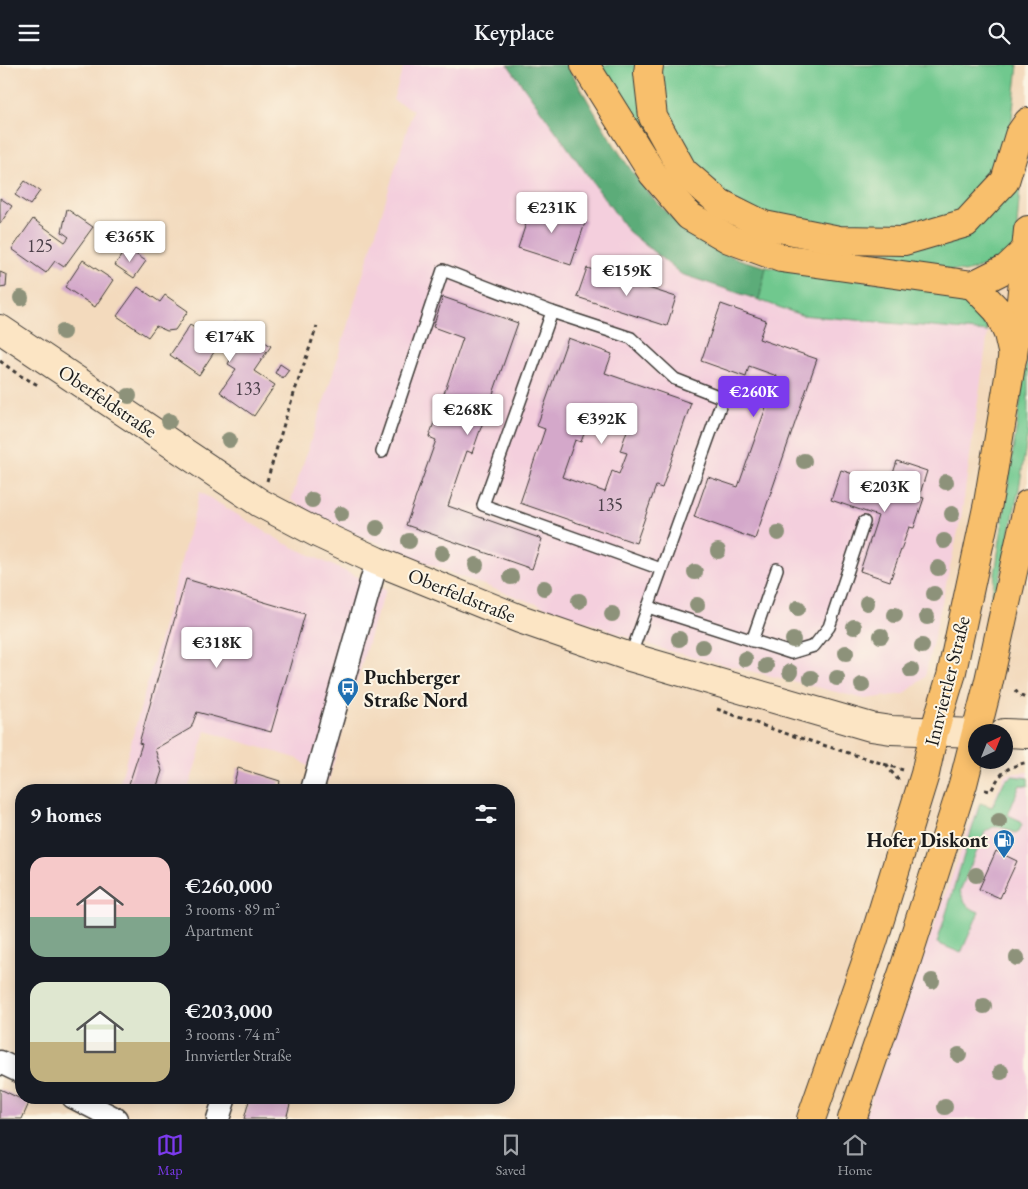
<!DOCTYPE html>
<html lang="en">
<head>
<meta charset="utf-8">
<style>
	body { margin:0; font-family:"EB Garamond",serif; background:#242831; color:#f1f3f6; height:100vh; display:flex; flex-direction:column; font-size:19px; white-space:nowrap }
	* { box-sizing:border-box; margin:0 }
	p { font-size:16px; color:#9ea1a6 }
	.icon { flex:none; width:28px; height:28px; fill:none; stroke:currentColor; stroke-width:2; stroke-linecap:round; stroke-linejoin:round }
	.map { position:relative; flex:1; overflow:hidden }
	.side { position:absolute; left:15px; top:719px; width:500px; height:320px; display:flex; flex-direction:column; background:#171b24; border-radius:20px; box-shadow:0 2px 12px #0003 }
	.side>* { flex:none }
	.needle { width:32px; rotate:43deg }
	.controls { position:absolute; left:968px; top:659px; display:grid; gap:10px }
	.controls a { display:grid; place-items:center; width:45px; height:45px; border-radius:50%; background:#171b24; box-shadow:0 2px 12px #0003; font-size:25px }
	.price { position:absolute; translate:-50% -42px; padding:0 11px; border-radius:5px; background:#fff; color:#222; font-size:16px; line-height:32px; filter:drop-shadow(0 1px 2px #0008) }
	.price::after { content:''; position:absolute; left:50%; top:30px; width:15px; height:11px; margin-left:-8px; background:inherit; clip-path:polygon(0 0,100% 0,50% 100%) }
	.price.active { background:#7c3aed; color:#fff }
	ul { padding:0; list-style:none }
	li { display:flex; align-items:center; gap:15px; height:125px; padding:0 15px }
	li span { display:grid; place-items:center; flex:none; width:140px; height:100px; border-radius:15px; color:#555 }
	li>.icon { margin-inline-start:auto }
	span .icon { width:60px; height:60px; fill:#fffc; stroke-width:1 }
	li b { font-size:21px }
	h2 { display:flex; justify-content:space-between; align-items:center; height:60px; padding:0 15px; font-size:21px }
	header { display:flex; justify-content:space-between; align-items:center; height:65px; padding:0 15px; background:#171b24; font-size:22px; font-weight:600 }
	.menu { display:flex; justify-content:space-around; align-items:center; height:70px; border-top:1px solid #363941; background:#171b24; font-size:14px; color:#9ea1a6 }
	.menu a { display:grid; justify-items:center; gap:2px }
	.menu .active { color:#7c3aed }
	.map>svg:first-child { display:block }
	.built { fill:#f4cfdd }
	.green { fill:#70c88e; stroke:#467255 }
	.forest { fill:#5cac79; stroke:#3c644a }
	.building { fill:#d4a8ca; fill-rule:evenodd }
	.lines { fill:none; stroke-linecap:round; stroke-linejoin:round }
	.lane-casing { stroke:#3c3834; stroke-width:14 }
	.street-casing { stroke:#3c3834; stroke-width:25 }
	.secondary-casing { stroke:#3c3834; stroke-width:30 }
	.primary-casing { stroke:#3c3834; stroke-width:30 }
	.highway-casing { stroke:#3c3834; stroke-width:30 }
	.path { stroke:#3c3834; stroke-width:3; stroke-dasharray:4 4; stroke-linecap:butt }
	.lane { stroke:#fff; stroke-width:11 }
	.street { stroke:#fff; stroke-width:22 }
	.secondary { stroke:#fce5c4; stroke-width:28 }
	.primary { stroke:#f8bf6c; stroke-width:28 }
	.highway { stroke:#f8bf6c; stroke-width:28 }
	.tree { fill:#8d927a }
	.labels { text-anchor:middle; stroke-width:4; stroke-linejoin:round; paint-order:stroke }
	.number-label { font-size:18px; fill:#4a3f48 }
	.street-label { font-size:20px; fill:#1c1c1c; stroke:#fcf5e5 }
	.poi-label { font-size:20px; font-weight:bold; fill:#1c1c1c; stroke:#fcf5e5; text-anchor:start }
</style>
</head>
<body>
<header><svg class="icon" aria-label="menu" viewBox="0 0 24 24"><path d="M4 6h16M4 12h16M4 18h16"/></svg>Keyplace<svg class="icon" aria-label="search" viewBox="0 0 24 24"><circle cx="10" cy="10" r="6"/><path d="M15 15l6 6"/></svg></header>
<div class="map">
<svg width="1028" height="1054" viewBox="0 0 1028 1054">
	<rect width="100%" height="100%" fill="#fcf5e5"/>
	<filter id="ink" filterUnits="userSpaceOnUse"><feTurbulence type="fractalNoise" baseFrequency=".02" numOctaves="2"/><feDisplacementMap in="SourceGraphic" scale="10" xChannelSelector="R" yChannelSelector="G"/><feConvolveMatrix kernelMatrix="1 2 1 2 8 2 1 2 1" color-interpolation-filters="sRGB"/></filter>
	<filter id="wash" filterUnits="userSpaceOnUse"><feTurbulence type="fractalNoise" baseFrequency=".0096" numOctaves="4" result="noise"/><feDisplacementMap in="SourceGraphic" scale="20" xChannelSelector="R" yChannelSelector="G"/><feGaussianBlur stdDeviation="1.12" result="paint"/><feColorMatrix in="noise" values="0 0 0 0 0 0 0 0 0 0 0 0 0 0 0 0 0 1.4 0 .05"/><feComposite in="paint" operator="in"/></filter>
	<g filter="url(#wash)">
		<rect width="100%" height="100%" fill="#f3dabd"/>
		<!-- built -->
		<g class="built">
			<polygon points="404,0 508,0 628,166 682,209 801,250 988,267 961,453 925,612 904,629 865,634 665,585 456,510 334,460 291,435 330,318 413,45 393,35"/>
			<polygon points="200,427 284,478 386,525 374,556 328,717 299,694 206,666 188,725 118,725"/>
			<polygon points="1028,707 1028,1054 864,1054 978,739 991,741 1005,709"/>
		</g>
		<!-- green -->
		<g class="green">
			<polygon points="594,0 639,0 721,153 783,178 869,187 939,179 1022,99 1015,185 996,198 965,207 772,182 710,156 666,112"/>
			<polygon points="659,0 1018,0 1009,80 996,116 975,140 932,163 845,168 759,150 727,133 681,85 665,48"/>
			<polygon points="766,202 953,227 981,245 988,267 801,250 759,235"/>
			<polygon points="1028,283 1028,368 1019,424 981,603 976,602 993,523"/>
			<path d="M 1013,711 L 1028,713 L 1028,721 L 1020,720 L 1008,750 L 1021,756 L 1022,759 L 1019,766 L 1015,768 L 1003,762 L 993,762 L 985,767 L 960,826 C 964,837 968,843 979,847 L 961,888 L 937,878 L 980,738 L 992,742 L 1005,715 Z"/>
		</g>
		<!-- forest -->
		<path class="forest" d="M 508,0 L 567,0 C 609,70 648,154 726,189 C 739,195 753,198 766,202 L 759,235 L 681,209 L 628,166 Z"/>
		<g id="blocks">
			<!-- building -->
			<g class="building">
				<polygon points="25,116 40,126 30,140 15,130"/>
				<polygon points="0,133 12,141 0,159"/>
				<polygon points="533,137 586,155 571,200 518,183"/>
				<polygon points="67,144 93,162 64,202 55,196 46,208 12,184 33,154 65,177 69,172 62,167"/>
				<polygon points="126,183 146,196 134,213 115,200"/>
				<polygon points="83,195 113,215 95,242 65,222"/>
				<polygon points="587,203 676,232 667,261 577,232"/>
				<polygon points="0,207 7,210 6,222 0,223"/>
				<polygon points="138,222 160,237 165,230 188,246 175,265 167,266 156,261 148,272 117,251"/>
				<polygon points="443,232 518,258 472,388 467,386 448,441 542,474 532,504 406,460 436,375 429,372 463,273 433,262"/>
				<polygon points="721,239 766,255 759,274 817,294 755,474 694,452 708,412 738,422 777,311 749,301 746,312 701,296"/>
				<polygon points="234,257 271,281 254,306 275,320 254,351 220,327 236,304 228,299 232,291 218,281 199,310 170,290 190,260 220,279"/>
				<path d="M 568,273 L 612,289 L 605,308 L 691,338 L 662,423 L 656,421 L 636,478 L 520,438 L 545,364 L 537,361 ZM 594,341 L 631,354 L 620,386 L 627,388 L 619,409 L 612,406 L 605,427 L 562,412 L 575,375 L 581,377 Z"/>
				<polygon points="280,299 289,305 283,313 275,308"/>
				<polygon points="897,396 927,406 919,432 924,433 914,463 909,462 890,516 860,506 878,451 831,435 841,405 889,421"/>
				<polygon points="186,514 305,549 271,667 197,647 191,663 155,684 162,706 156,724 127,725 142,679 139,678"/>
				<polygon points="238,703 280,716 278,725 232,725"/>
				<polygon points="996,786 1017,796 1000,833 979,824"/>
				<polygon points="0,1024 29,1038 22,1054 0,1054"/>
				<polygon points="250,1032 292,1032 286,1054 244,1054"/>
			</g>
		</g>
	</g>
	<g filter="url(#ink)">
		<use href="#blocks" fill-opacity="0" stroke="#3c3834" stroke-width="1"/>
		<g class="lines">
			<!-- lane casing -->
			<g class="lane-casing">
				<g id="lane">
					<polyline points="382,387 443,205 552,247"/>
					<polyline points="648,542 791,588 814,581 829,562 864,457"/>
					<polyline points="752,576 777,504"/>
					<polyline points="630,592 723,333 675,314 631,273 552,247 483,440 661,504"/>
				</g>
			</g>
			<!-- street casing -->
			<g class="street-casing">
				<g id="street">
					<polyline points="312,725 377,496"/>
					<polyline points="0,997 21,1007"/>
					<polyline points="73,1032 116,1054"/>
					<polyline points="218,1054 225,1032"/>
				</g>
			</g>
			<!-- secondary casing -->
			<g class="secondary-casing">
				<g id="secondary">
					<polyline points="0,264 260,438 317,468 377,496 520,554 630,592 871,662 891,665 976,668"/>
					<polyline points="1004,668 1028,669"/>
				</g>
			</g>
			<!-- primary casing -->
			<g class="primary-casing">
				<g id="primary">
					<polyline points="811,1054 873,877 925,709 934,667 951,611 988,438 1020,246 1028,165"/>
					<polyline points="852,1054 904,904 963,719 988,620 1028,439"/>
				</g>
			</g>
			<!-- highway casing -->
			<g class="highway-casing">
				<g id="highway">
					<polyline points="585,0 653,109 689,151 729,174 781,193 973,220 1007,203 1028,183"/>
					<polyline points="649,0 648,8 653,52 683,106 720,138 764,160 839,175 904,176 966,158 1005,116 1019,70 1028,57"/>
					<polyline points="973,220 998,246 1008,269 1013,291"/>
				</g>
			</g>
			<!-- path -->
			<g class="path">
				<polyline points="0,296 19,310 38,320"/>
				<polyline points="267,416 286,352 317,261"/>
				<polyline points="1015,625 1019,630 1028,634"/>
				<polyline points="717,644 778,666 903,705"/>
				<path d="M 887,699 C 888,705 896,711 899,716"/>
				<path d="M 985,725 L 991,726 C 1001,707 1006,702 1028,697"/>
			</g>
			<!-- lane -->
			<use href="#lane" class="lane"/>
			<!-- street -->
			<use href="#street" class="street"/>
			<!-- secondary -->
			<use href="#secondary" class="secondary"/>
			<!-- primary -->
			<use href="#primary" class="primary"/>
			<!-- highway -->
			<use href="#highway" class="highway"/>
		</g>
		<!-- trees -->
		<g class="tree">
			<circle cx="21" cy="233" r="8"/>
			<circle cx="63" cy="267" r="8"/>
			<circle cx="129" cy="331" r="8"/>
			<circle cx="169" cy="356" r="8"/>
			<circle cx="229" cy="375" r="8"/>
			<circle cx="804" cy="396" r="8"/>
			<circle cx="946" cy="417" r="8"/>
			<circle cx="312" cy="435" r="8"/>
			<circle cx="341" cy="449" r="8"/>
			<circle cx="952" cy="449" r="8"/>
			<circle cx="377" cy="463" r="8"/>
			<circle cx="778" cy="468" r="8"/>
			<circle cx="409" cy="476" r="8"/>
			<circle cx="944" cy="476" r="8"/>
			<circle cx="718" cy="486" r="8"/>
			<circle cx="442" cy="488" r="8"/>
			<circle cx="476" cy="500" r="8"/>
			<circle cx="938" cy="503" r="8"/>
			<circle cx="695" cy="507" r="8"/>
			<circle cx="511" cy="512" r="8"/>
			<circle cx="544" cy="523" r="8"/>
			<circle cx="934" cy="529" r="8"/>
			<circle cx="579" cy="536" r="8"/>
			<circle cx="867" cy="538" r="8"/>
			<circle cx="697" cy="540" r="8"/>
			<circle cx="798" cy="543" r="8"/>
			<circle cx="612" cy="549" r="8"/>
			<circle cx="895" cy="550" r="8"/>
			<circle cx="927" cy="552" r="8"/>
			<circle cx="854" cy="562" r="8"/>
			<circle cx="881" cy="571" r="8"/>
			<circle cx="679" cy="574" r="8"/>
			<circle cx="793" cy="575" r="8"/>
			<circle cx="922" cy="581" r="8"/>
			<circle cx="703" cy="582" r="8"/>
			<circle cx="846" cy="588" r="8"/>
			<circle cx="745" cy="594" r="8"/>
			<circle cx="766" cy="601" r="8"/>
			<circle cx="911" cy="605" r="8"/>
			<circle cx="790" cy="607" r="8"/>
			<circle cx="811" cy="613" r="8"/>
			<circle cx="837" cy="613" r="8"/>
			<circle cx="862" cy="620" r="8"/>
			<circle cx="999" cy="756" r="8"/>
			<circle cx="976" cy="810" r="8"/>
			<circle cx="1017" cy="893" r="8"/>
			<circle cx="932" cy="916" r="8"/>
			<circle cx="984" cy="941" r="8"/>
			<circle cx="959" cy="990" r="8"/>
			<circle cx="1001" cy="1007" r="8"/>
			<circle cx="945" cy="1042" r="8"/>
		</g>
	</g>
	<!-- icons -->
	<defs>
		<g id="bus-pin" transform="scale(1.125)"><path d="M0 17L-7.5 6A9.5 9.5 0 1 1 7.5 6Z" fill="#1f6fb2" stroke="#fcf5e5"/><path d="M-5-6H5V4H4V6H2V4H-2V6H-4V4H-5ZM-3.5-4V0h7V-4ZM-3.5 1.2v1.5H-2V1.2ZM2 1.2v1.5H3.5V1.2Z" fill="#fff"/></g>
		<g id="fuel-pin" transform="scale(1.125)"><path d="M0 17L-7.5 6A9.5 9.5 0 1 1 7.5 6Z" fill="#1f6fb2" stroke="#fcf5e5"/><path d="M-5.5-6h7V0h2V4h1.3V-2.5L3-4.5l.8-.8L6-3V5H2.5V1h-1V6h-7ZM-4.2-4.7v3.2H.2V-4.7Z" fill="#fff"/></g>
	</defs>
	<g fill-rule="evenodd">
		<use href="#bus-pin" x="348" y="623"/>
		<use href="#fuel-pin" x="1004" y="775"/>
	</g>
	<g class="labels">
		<!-- number labels -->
		<g class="number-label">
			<text x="40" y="187">125</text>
			<text x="248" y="330">133</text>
			<text x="610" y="446">135</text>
		</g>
		<!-- street labels -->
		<g class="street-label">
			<text transform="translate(108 336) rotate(34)" y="7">Oberfeldstraße</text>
			<text transform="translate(462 530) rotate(22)" y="7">Oberfeldstraße</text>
			<text transform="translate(947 616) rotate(-76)" y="7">Innviertler Straße</text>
		</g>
		<!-- poi labels -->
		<g class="poi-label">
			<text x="364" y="619">Puchberger<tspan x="364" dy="23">Straße Nord</tspan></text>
			<text x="988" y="782" text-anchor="end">Hofer Diskont</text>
		</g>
	</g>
</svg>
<div class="controls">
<a><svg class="needle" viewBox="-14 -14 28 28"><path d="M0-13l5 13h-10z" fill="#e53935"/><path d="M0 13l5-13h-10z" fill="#9ea1a6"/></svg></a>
</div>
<b class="price" style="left:552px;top:169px">€231K</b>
<b class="price" style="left:130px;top:198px">€365K</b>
<b class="price" style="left:627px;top:232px">€159K</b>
<b class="price" style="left:230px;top:298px">€174K</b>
<b class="price active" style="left:754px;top:353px">€260K</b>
<b class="price" style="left:468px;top:371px">€268K</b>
<b class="price" style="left:602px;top:380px">€392K</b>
<b class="price" style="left:885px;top:448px">€203K</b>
<b class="price" style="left:217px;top:604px">€318K</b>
<section class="side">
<h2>9 homes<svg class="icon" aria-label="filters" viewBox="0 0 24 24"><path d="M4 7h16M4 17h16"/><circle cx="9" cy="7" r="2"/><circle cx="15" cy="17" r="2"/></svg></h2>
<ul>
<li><span style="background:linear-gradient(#f6c9c9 60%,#7fa58c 0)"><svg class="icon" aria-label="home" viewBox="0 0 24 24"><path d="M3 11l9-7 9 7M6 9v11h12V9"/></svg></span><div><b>€260,000</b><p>3 rooms · 89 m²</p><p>Apartment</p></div></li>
<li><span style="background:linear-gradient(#dfe7d0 60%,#c2b280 0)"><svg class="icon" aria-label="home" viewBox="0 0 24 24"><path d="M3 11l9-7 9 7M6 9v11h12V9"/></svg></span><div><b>€203,000</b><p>3 rooms · 74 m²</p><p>Innviertler Straße</p></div></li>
</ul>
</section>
</div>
<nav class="menu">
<a class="active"><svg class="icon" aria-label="map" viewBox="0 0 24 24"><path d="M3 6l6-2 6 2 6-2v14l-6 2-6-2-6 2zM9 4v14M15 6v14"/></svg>Map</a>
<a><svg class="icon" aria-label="saved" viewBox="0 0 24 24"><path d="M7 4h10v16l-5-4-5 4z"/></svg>Saved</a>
<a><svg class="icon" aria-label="home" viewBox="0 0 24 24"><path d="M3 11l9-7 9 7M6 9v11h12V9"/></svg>Home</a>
</nav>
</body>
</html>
